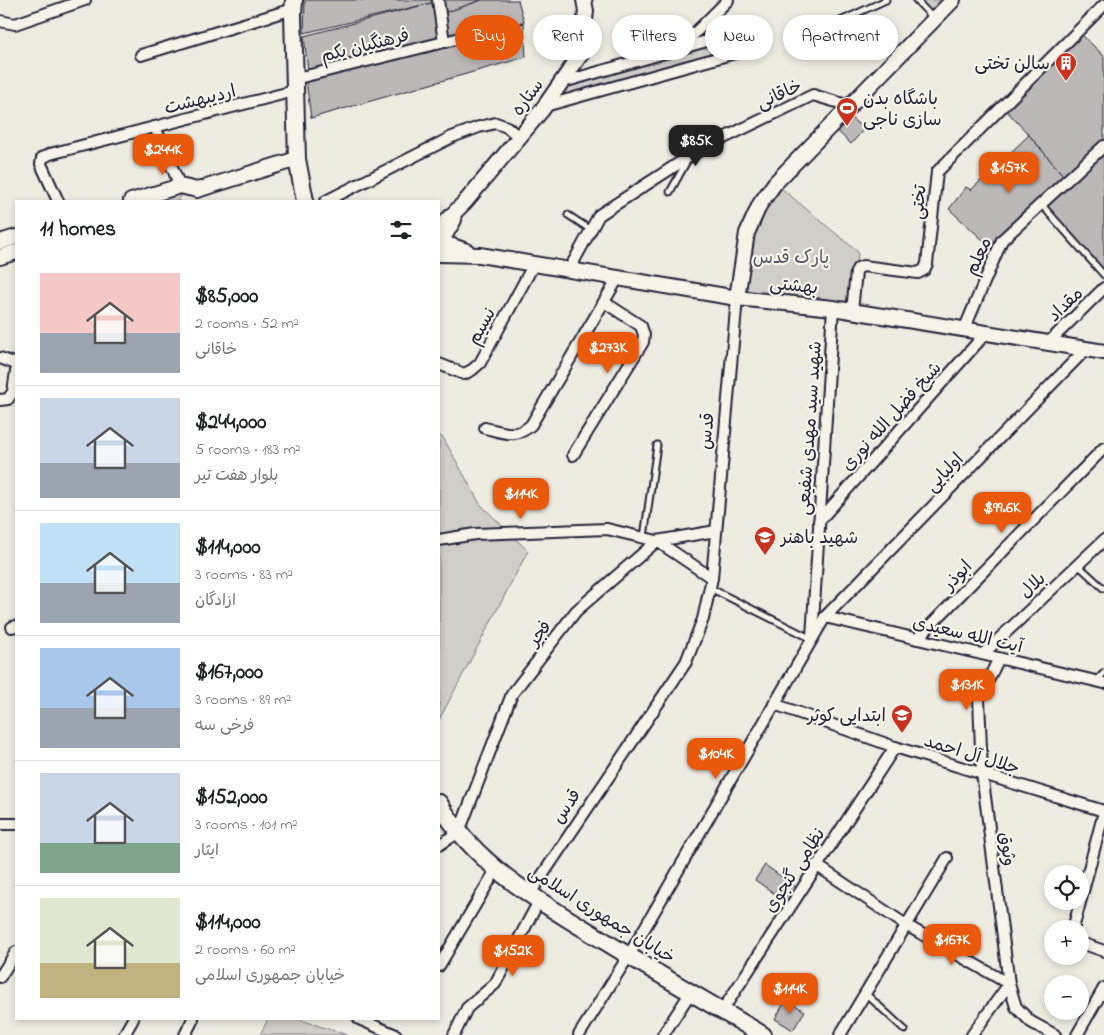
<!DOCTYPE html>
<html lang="en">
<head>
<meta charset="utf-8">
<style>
	body { margin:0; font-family:"Indie Flower","Playpen Sans Arabic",sans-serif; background:#f2f2f2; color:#202124; height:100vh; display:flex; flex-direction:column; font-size:19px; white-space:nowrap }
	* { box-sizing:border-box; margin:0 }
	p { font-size:16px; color:#757577 }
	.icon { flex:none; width:28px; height:28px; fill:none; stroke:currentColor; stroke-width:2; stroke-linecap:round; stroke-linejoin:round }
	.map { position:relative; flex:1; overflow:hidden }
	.sheet { position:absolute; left:15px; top:200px; width:425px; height:820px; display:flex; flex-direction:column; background:#fff; border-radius:0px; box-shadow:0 2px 8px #0003 }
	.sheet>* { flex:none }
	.hud { position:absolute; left:455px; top:15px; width:475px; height:45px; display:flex; gap:10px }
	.buttons { position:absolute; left:1044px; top:865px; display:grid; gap:10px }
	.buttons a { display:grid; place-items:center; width:45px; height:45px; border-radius:50%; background:#fff; box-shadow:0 2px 8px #0003; font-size:25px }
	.price { position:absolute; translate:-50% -42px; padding:0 11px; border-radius:10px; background:#ea580c; color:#fff; font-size:16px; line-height:32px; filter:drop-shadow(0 1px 2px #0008) }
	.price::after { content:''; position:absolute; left:50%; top:30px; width:15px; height:11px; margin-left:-8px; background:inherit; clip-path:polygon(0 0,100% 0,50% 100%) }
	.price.selected { background:#222; color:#fff }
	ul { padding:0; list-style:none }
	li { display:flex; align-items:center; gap:15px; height:125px; padding:0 25px }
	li+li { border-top:1px solid #e0e0e0 }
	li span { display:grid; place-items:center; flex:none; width:140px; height:100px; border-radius:0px; color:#555 }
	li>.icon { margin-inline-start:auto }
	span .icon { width:60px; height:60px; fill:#fffc; stroke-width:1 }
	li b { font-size:21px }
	h2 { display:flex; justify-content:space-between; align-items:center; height:60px; padding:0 25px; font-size:21px }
	.pill { padding:0 18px; border-radius:22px; background:#fff; box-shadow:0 2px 8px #0003; font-size:18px; line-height:45px }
	.pill.selected { background:#ea580c; color:#fff }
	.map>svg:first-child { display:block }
	.green { fill:#d1cdc9; stroke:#7a7882 }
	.building { fill:#bbb8b7; stroke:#22223b }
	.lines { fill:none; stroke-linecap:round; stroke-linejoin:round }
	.lane-casing { stroke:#22223b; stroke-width:9 }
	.street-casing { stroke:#22223b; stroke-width:14 }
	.secondary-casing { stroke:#22223b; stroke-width:18 }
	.primary-casing { stroke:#22223b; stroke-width:20 }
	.lane { stroke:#f7f3e8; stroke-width:5 }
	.street { stroke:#f7f3e8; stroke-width:10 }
	.secondary { stroke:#f7f3e8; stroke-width:14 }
	.primary { stroke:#f7f3e8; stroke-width:16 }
	.labels { text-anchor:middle; stroke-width:4.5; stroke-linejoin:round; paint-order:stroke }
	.street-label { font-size:18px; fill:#22223b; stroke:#f7f3e8 }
	.poi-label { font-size:18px; fill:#22223b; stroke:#f7f3e8; text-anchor:end }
	.park-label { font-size:18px; fill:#575566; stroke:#f7f3e8 }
</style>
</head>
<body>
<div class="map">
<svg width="1104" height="1035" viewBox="0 0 1104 1035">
	<rect width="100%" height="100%" fill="#eeebe1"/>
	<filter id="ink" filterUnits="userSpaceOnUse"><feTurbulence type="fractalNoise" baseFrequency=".02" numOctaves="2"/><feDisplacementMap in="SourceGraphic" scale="10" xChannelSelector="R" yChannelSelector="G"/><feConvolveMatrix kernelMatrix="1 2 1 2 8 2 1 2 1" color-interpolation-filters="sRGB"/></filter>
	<g filter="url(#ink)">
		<!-- green -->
		<g class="green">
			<polygon points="916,0 953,0 935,19"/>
			<polygon points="738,35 742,50 545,106 558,87"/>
			<polygon points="775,183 858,252 852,311 737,298 748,233"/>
			<polygon points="188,184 178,201 132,201"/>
			<polygon points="439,435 444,439 480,504 528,551 439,720"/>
			<polygon points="268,1019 298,1019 347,1035 260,1035"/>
		</g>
		<!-- building -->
		<g class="building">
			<polygon points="305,0 434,0 435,2 304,33"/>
			<polygon points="435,0 482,0 438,15"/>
			<polygon points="482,0 518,0 524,22 444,42 438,15"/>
			<polygon points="435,2 444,42 308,71 304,36"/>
			<polygon points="524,23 526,57 311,118 306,80"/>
			<polygon points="1078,31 1104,56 1104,146 1067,180 1029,135 1003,107"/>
			<polygon points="844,112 864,129 851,144 831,125"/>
			<polygon points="1029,135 1067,180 996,252 949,209 966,187 971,190"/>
			<polygon points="1104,147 1104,275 1041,204"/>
			<polygon points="765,865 800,890 791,905 755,880"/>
			<polygon points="786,1000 805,1011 793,1030 775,1019"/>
		</g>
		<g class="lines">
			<!-- lane casing -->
			<g class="lane-casing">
				<g id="lane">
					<polyline points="916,0 934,19"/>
					<polyline points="838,22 886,0"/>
					<polyline points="670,192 687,161"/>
					<polyline points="1041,204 1104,275"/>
					<polyline points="568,215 591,230"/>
					<polyline points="644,537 657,445"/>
					<polyline points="1078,565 1103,588"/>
					<polyline points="710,588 812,639"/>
					<polyline points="1096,681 1104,673"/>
					<polyline points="865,993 905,1030"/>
				</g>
			</g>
			<!-- street casing -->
			<g class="street-casing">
				<g id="street">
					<polyline points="438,0 444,42"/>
					<polyline points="0,21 15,24 85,0"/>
					<polyline points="681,47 728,0"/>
					<polyline points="141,55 293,9"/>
					<polyline points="294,79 509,26"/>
					<polyline points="545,106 753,48 745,30 560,83"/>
					<polyline points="155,127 180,186"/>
					<polyline points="58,201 41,164 42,158 50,154 294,91"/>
					<polyline points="326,201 452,137 479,127 496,123 507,127 519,137"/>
					<polyline points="569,270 599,215 701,149 813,95 850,106"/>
					<polyline points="852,311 856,272 858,268 863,266 918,273 924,270 927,264 937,172 1104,5"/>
					<polyline points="964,330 1002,240 1104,146"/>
					<polyline points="1048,343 1104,288"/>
					<polyline points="0,358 16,364"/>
					<polyline points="439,364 464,374 472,370 480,363 534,264"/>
					<polyline points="0,400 8,399 13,392 16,371"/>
					<path d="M 485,428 C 503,432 516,439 531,425 L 618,278"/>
					<polyline points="573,455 643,342 644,335 641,326 604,302"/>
					<polyline points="819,521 986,333"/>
					<polyline points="439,540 475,534 607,529 657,541 716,531"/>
					<polyline points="657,541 712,578"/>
					<polyline points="825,617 1104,683"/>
					<polyline points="12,627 16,626"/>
					<polyline points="812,637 833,308"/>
					<polyline points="917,639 1104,448"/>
					<polyline points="983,654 1104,540"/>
					<polyline points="999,658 979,699 982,773 1009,984 1016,1007 1031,1022 1055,1035"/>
					<polyline points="774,704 895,747 1104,811"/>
					<polyline points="0,824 16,824"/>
					<polyline points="439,845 459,832 512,694 576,611 657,541"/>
					<polyline points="816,865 906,925 1009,984"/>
					<polyline points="529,895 686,662 703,619 712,578 737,298"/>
					<polyline points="1073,929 1104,812"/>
					<polyline points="1087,945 1104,951"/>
					<polyline points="439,966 497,868"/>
					<polyline points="0,977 16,952"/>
					<polyline points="722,1011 895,747"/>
					<polyline points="359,1019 396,1035"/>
					<polyline points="124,1035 133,1019"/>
					<polyline points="185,1035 193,1019"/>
					<polyline points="454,1035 467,1008 495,984 539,901"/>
					<polyline points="579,1035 629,955 825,617 1086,349"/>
					<polyline points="663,1035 691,992"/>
					<polyline points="840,1035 947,858"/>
					<polyline points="972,1035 1009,984"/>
					<polyline points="1077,1035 1104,988"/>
				</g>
			</g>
			<!-- secondary casing -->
			<g class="secondary-casing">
				<g id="secondary">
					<polyline points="131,201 180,186 197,190 297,159"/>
					<polyline points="454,220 441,242 467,251"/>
					<polyline points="439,228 465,202 542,110 581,54 586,11 584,0"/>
					<polyline points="0,242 16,237"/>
					<polyline points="439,254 480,255 737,298 833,308 1104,352"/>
					<polyline points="0,257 16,252"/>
					<polyline points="737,298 747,233 760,204 775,183 953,0"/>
				</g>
			</g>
			<!-- primary casing -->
			<g class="primary-casing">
				<g id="primary">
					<polyline points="294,0 293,15 297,159 305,201"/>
					<path d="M 439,803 C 476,867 545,905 606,942 C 658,974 711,1004 763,1035"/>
				</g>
			</g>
			<!-- lane -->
			<use href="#lane" class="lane"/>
			<!-- street -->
			<use href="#street" class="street"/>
			<!-- secondary -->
			<use href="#secondary" class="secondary"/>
			<!-- primary -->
			<use href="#primary" class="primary"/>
		</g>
	</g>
	<!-- icons -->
	<defs>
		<g id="building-pin" transform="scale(1.125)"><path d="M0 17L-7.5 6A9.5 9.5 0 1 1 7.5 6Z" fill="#c8321e" stroke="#f7f3e8"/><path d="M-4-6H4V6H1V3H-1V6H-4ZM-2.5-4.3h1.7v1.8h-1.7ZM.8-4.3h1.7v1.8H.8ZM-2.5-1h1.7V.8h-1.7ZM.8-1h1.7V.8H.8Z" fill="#fff"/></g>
		<g id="stadium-pin" transform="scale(1.125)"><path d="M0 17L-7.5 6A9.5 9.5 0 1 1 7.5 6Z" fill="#c8321e" stroke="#f7f3e8"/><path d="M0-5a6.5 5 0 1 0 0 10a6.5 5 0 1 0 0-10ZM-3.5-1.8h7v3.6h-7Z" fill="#fff"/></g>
		<g id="school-pin" transform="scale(1.125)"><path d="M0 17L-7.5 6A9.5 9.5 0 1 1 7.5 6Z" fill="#c8321e" stroke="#f7f3e8"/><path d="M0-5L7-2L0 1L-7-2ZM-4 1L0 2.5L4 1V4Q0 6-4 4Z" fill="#fff"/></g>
	</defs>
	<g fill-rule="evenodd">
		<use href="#building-pin" x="1066" y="63"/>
		<use href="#stadium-pin" x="847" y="108"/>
		<use href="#school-pin" x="765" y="537"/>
		<use href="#school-pin" x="902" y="715"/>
	</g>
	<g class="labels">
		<!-- street labels -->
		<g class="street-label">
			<text transform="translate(365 45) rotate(-14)" y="6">فرهنگیان یکم</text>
			<text transform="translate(779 94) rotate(-24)" y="6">خاقانی</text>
			<text transform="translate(527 97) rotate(-53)" y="6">ستاره</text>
			<text transform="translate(200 99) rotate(-14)" y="6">اردیبهشت</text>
			<text transform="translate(918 202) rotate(-84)" y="6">تختی</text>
			<text transform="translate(978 256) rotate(-65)" y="6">معلم</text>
			<text transform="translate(794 285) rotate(6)" y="6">بهشتی</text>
			<text transform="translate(1065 304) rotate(-44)" y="6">مقداد</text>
			<text transform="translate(481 326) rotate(-61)" y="6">نسیم</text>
			<text transform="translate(891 416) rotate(-48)" y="6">شیخ فضل الله نوری</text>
			<text transform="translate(809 428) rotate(-86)" y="6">شهید سید مهدی شفیعی</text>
			<text transform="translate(706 431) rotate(-85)" y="6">قدس</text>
			<text transform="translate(944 472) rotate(-46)" y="6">اولیایی</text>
			<text transform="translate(957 575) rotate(-46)" y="6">ابوذر</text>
			<text transform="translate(1032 585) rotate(-43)" y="6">بلال</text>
			<text transform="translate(539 633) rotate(-52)" y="6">فجر</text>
			<text transform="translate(968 634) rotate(13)" y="6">آیت الله سعیدی</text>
			<text transform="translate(972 754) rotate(17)" y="6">جلال آل احمد</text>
			<text transform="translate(566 806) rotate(-56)" y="6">قدس</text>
			<text transform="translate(1008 849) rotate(82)" y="6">وثوق</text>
			<text transform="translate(794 870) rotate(-57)" y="6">نظامی گنجوی</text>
			<text transform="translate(602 914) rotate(32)" y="6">خیابان جمهوری اسلامی</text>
		</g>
		<!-- poi labels -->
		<g class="poi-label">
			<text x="1050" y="69">سالن تختی</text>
			<text x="863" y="104" text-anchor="start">باشگاه بدن<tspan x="863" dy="21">سازی ناجی</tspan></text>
			<text x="781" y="543" text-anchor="start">شهید باهنر</text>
			<text x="886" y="721">ابتدایی کوثر</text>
		</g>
		<!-- park labels -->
		<g class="park-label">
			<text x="791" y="263">پارک قدس</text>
		</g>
	</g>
</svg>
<div class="buttons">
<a><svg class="icon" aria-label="locate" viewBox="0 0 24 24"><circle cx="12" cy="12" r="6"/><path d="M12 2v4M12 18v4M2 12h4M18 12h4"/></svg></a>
<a>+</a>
<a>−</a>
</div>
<b class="price selected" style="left:696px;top:167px">$85K</b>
<b class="price" style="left:163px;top:176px">$244K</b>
<b class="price" style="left:1009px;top:194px">$157K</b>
<b class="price" style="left:608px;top:374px">$273K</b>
<b class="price" style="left:521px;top:520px">$114K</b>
<b class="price" style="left:1002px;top:534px">$99.6K</b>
<b class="price" style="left:967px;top:711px">$131K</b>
<b class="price" style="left:716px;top:780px">$104K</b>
<b class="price" style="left:952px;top:966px">$167K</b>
<b class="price" style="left:513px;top:977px">$152K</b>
<b class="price" style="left:790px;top:1015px">$114K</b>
<div class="hud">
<a class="pill selected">Buy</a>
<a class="pill">Rent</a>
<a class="pill">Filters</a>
<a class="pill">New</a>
<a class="pill">Apartment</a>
</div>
<section class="sheet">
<h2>11 homes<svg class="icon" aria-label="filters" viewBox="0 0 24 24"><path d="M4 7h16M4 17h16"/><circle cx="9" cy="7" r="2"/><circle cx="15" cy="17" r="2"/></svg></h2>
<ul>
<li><span style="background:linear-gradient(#f6c9c9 60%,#9aa5b1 0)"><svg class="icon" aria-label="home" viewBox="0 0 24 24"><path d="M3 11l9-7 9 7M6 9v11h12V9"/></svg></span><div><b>$85,000</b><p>2 rooms · 52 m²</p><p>خاقانی</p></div></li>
<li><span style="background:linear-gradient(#c9d6e8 65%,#9aa5b1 0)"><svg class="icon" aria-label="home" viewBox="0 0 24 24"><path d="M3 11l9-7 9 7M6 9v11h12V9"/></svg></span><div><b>$244,000</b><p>5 rooms · 183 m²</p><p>بلوار هفت تیر</p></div></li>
<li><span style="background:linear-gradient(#bfe0f5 60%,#9aa5b1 0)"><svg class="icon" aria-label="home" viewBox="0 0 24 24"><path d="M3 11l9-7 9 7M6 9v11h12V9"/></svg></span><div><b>$114,000</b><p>3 rooms · 83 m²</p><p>ازادگان</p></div></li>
<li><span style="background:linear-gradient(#a9c7e8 60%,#9aa5b1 0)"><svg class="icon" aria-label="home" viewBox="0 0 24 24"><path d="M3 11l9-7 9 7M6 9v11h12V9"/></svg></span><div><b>$167,000</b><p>3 rooms · 89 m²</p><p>فرخی سه</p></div></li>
<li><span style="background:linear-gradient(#c9d6e8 70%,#7fa58c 0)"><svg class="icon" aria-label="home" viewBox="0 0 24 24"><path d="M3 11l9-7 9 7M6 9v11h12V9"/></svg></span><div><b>$152,000</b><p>3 rooms · 101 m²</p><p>ایثار</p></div></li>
<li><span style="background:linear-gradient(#dfe7d0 65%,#c2b280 0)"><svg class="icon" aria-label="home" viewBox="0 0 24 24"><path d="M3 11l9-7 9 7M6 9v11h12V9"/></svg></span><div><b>$114,000</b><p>2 rooms · 60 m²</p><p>خیابان جمهوری اسلامی</p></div></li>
</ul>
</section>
</div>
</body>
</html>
